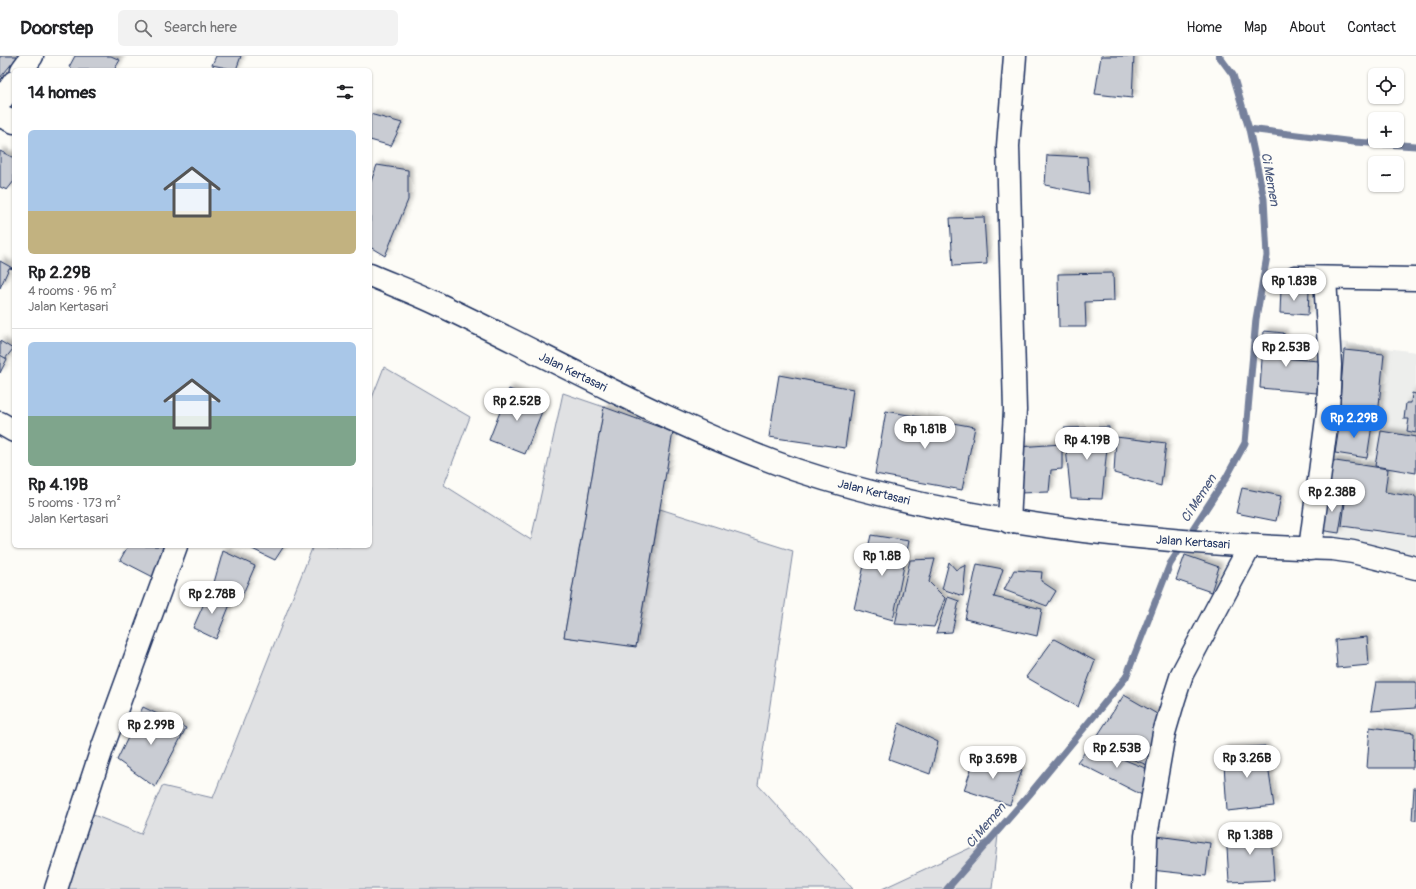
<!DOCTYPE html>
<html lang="en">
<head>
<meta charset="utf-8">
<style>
	body { margin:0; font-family:Pangolin,sans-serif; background:#f2f2f2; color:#202124; height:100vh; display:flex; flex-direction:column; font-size:15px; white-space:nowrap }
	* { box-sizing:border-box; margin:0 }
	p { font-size:13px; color:#757577 }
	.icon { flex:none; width:22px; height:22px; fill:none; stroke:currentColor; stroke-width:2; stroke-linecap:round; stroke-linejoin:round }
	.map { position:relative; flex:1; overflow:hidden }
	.drawer { position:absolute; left:12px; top:12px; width:360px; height:480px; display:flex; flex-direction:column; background:#fff; border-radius:6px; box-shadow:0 1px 3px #0004 }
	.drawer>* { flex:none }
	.buttons { position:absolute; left:1368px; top:12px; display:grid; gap:8px }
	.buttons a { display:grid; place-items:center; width:36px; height:36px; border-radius:6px; background:#fff; box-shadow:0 1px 3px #0004; font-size:20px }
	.price { position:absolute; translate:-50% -34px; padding:0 9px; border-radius:14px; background:#fff; color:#222; font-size:13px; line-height:26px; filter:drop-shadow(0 1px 2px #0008) }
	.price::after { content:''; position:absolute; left:50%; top:24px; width:12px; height:9px; margin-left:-6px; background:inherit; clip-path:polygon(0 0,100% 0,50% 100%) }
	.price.active { background:#1a73e8; color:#fff }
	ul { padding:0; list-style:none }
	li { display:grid; align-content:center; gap:8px; height:212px; padding:0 16px }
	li+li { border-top:1px solid #e0e0e0 }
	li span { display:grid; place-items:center; height:124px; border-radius:6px; color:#555 }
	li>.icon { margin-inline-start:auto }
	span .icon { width:72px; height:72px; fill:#fffc; stroke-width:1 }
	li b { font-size:17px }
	h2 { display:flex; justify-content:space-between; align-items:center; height:48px; padding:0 16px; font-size:17px }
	header { display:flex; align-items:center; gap:24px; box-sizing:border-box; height:56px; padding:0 20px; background:#fff; border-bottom:1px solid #e0e0e0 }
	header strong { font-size:19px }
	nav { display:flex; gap:22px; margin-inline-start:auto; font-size:14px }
	.search { width:280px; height:36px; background:#f2f2f2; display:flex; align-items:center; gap:10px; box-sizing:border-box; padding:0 14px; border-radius:6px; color:#757577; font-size:15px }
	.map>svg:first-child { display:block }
	.built { fill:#edeeec }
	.green { fill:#e0e1e3; stroke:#7e88a0 }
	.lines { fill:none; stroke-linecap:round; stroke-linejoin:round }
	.stream { stroke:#76819c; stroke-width:7 }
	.building { fill:#c9ccd3; stroke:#1b2f5e; filter:url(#shadow) }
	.street-casing { stroke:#1b2f5e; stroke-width:25 }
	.street { stroke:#fdfcf7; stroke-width:22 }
	.labels { text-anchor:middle; stroke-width:3.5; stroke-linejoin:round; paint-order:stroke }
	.street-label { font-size:12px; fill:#1b2f5e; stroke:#fdfcf7 }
	.water-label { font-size:13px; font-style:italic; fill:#49587d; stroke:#fdfcf7 }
</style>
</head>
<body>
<header>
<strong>Doorstep</strong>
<div class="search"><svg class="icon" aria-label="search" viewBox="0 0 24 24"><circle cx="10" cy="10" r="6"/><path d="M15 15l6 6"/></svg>Search here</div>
<nav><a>Home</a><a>Map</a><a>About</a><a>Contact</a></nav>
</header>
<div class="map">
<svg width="1416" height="833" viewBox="0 0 1416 833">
	<defs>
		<filter id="shadow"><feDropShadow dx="3.5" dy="-3.5" stdDeviation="2" flood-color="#0004"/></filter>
	</defs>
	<rect width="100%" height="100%" fill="#fdfcf7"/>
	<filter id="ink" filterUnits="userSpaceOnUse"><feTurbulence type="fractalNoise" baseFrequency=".025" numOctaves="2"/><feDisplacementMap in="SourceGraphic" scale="8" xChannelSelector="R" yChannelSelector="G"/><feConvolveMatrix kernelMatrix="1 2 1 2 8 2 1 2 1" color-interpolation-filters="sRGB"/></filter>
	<g filter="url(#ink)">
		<!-- built -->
		<polygon class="built" points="1334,285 1416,296 1416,501 1317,476"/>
		<!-- green -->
		<g class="green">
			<polygon points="384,311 470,361 444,429 531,484 563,337 604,351 564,581 636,590 660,453 793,495 758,729 853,833 59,833 86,756 141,778 162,730 213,742 313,490 370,490 370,347"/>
			<polygon points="998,779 992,833 882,833"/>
		</g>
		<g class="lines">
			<!-- stream -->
			<g class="stream">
				<polyline points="1249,73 1354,86 1416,90"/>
				<polyline points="947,833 1029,739 1126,621 1170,508 1226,422 1245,387 1256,263 1267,200 1264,143 1249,73 1233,19 1219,0"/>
			</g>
		</g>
		<!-- building -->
		<g class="building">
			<polygon points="0,0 18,0 0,22"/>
			<polygon points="75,0 111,0 120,4 114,14 75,14 69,11"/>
			<polygon points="216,0 241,0 236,14 212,9"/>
			<polygon points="1101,0 1134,0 1132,42 1095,38"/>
			<polygon points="370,58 402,67 391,90 370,84"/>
			<polygon points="0,95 14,102 14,125 7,134 0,131"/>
			<polygon points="1047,99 1087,101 1089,138 1045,129"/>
			<polygon points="377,109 408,114 408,144 385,200 370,191 370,128"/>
			<polygon points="984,161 987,208 953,210 950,162"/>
			<polygon points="0,205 14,213 9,212 0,232"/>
			<polygon points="1113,217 1114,245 1085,246 1086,271 1059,271 1058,218"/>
			<polygon points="1281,232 1309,234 1308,259 1280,257"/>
			<polygon points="1264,275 1284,277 1281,302 1319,305 1317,337 1260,332"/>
			<polygon points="0,285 13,293 0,309"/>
			<polygon points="1344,294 1384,298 1378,360 1339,356"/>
			<polygon points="0,299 7,303 0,317"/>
			<polygon points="779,319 853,333 845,392 769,381"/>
			<polygon points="509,333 545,348 525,398 489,384"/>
			<polygon points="1412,337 1416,338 1416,377 1407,375 1409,363 1404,363 1406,347 1411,347"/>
			<polygon points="604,351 673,376 636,591 564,581"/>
			<polygon points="886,355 975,371 962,434 875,418"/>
			<polygon points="1340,365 1372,369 1367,402 1335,397"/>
			<polygon points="1109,371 1102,443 1071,442 1064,372"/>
			<polygon points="1381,375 1416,381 1416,417 1375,410"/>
			<polygon points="1116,381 1166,387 1161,430 1114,417"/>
			<polygon points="1062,388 1062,413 1051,414 1049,436 1019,437 1018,391"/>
			<polygon points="1329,404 1388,413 1385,436 1416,441 1416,480 1342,470 1346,439 1324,436"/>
			<polygon points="1242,432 1281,440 1276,465 1236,457"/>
			<polygon points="1324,437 1345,440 1339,477 1319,474"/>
			<polygon points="871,479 909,485 893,564 854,553"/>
			<polygon points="128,490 170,490 155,522 120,504"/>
			<polygon points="246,490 284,490 275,504"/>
			<polygon points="223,495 255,510 238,549 211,537"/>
			<polygon points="1185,499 1219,511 1211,536 1176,524"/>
			<polygon points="935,503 929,526 945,542 934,571 895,568 910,504"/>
			<polygon points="949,506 956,514 966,509 963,540 942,533"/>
			<polygon points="977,508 1003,513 994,541 1042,553 1037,580 965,563"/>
			<polygon points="1014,514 1042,516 1041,525 1056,535 1047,550 1004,534"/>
			<polygon points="209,536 231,546 216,583 193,572"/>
			<polygon points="948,541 959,545 952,576 936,577"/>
			<polygon points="1367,581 1369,609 1337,612 1335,584"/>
			<polygon points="1054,583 1095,605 1078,651 1026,621"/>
			<polygon points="1376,626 1416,626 1416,652 1371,655"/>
			<polygon points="1124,639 1164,662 1150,710 1092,688"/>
			<polygon points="143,651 186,672 155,731 117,704"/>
			<polygon points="899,667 938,686 930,718 889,703"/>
			<polygon points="1370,671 1414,677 1413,712 1367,712"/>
			<polygon points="1090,690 1150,714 1144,740 1077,706"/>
			<polygon points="1265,690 1274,750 1227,755 1223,693"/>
			<polygon points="976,699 1022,714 1010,749 964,734"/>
			<polygon points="1414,732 1416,732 1416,764 1412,764"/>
			<polygon points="1226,775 1271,775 1274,824 1229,826"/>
			<polygon points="1157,780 1210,787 1206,820 1151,814"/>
		</g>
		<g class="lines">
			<!-- street casing -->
			<g class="street-casing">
				<g id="street">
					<polyline points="22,14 32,0"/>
					<polyline points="0,46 14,26"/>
					<polyline points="0,60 14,66"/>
					<path d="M 370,219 C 393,229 418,238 440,249 C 558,305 672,371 796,414 C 889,445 987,463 1084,475 C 1167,485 1250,491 1333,493 L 1353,496 L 1416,512"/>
					<polyline points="1295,221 1416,223"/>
					<polyline points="0,367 14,375"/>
					<polyline points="1009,466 1015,354 1008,90 1015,0"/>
					<polyline points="1310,493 1328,355 1330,309 1325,222"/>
					<polyline points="56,833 102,693 176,490"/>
					<polyline points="1144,833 1146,780 1164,677 1174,643 1182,618 1250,490"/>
				</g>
			</g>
			<!-- street -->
			<use href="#street" class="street"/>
		</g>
	</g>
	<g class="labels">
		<!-- street labels -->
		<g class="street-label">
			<text transform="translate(573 316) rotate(26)" y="4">Jalan Kertasari</text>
			<text transform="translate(874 436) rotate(14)" y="4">Jalan Kertasari</text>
			<text transform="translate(1193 486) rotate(4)" y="4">Jalan Kertasari</text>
		</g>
		<!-- water labels -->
		<g class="water-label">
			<text transform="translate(1271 123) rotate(80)" y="5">Ci Memen</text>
			<text transform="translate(1198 442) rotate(-57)" y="5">Ci Memen</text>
			<text transform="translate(985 769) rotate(-50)" y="5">Ci Memen</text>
		</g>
	</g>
</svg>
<div class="buttons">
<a><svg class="icon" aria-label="locate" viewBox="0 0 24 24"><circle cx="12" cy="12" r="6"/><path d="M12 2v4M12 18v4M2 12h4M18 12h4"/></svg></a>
<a>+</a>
<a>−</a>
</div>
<b class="price" style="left:1294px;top:246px">Rp 1.83B</b>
<b class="price" style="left:1286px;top:312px">Rp 2.53B</b>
<b class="price" style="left:517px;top:366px">Rp 2.52B</b>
<b class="price active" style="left:1354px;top:383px">Rp 2.29B</b>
<b class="price" style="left:925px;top:394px">Rp 1.81B</b>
<b class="price" style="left:1087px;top:405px">Rp 4.19B</b>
<b class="price" style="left:1332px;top:457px">Rp 2.38B</b>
<b class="price" style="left:882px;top:521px">Rp 1.8B</b>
<b class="price" style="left:212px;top:559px">Rp 2.78B</b>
<b class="price" style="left:151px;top:690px">Rp 2.99B</b>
<b class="price" style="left:1117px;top:713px">Rp 2.53B</b>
<b class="price" style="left:1247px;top:723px">Rp 3.26B</b>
<b class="price" style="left:993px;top:724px">Rp 3.69B</b>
<b class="price" style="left:1250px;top:800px">Rp 1.38B</b>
<section class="drawer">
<h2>14 homes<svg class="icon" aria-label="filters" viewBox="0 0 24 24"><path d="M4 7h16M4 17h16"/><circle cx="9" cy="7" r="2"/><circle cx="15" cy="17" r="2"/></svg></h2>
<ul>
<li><span style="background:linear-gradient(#a9c7e8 65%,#c2b280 0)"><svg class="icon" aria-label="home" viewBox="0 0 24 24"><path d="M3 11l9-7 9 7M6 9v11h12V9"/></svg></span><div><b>Rp 2.29B</b><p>4 rooms · 96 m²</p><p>Jalan Kertasari</p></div></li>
<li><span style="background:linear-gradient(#a9c7e8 60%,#7fa58c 0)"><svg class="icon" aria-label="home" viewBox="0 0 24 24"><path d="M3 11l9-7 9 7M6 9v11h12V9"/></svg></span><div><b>Rp 4.19B</b><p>5 rooms · 173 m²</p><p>Jalan Kertasari</p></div></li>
</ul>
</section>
</div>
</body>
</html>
